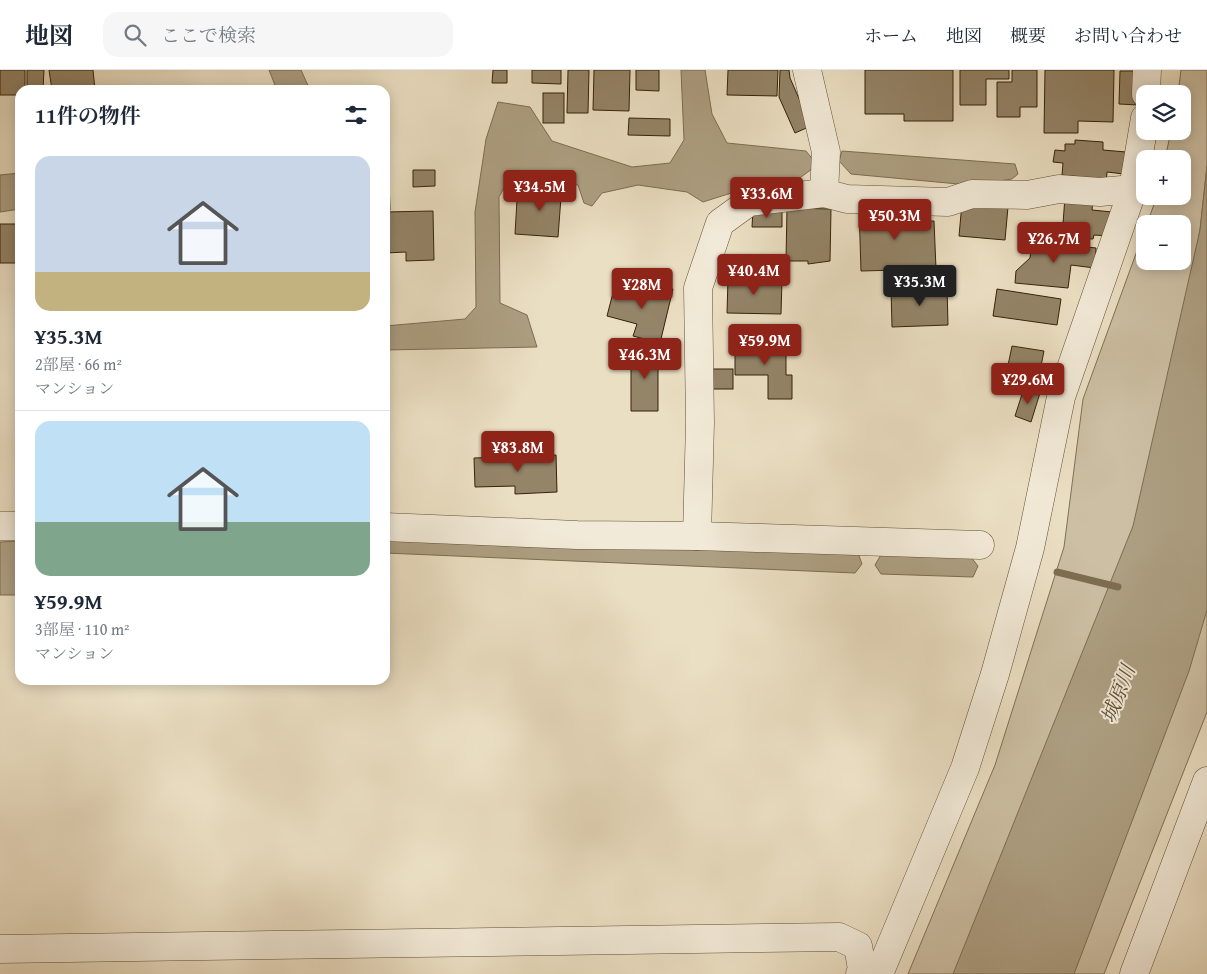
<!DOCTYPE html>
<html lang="ja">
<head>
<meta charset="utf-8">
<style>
	body { margin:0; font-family:"Gentium Book Plus","Noto Serif JP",serif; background:#f6f6f7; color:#1f2937; height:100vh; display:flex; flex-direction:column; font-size:19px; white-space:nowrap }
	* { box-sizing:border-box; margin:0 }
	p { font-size:16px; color:#747a83 }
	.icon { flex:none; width:28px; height:28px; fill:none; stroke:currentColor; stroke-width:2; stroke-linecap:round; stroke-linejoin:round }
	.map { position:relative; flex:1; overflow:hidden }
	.panel { position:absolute; left:15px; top:15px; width:375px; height:600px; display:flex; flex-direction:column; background:#fff; border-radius:15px; box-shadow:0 2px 12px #0003 }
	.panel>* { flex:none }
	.fabs { position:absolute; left:1136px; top:15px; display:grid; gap:10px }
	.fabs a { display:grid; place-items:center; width:55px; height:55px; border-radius:10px; background:#fff; box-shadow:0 2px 12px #0003; font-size:25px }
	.price { position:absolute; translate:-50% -42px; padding:0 11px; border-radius:5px; background:#8f2418; color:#fff; font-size:16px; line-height:32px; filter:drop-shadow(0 1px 2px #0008) }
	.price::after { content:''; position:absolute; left:50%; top:30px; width:15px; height:11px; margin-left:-8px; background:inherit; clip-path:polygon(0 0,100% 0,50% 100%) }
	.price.selected { background:#222; color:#fff }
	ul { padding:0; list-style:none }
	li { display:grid; align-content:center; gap:10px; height:265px; padding:0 20px }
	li+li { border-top:1px solid #e0e1e3 }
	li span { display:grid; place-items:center; height:155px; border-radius:15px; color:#555 }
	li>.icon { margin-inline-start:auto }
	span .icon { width:90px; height:90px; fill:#fffc; stroke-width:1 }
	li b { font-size:21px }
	h2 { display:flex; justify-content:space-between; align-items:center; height:60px; padding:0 20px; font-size:21px }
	header { display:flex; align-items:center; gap:30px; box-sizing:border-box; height:70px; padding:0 25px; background:#fff; border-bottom:1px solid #e0e1e3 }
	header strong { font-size:24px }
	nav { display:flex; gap:28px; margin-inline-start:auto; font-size:18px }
	.search { width:350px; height:45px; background:#f6f6f7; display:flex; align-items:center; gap:12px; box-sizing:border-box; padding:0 18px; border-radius:15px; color:#747a83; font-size:19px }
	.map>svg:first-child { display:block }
	.green { fill:#ccbfa3; stroke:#807054 }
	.water { fill:#ad9f82; stroke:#7d6d50 }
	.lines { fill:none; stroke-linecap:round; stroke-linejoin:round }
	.stream { stroke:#7d6d50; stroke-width:7 }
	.building { fill:#948468; stroke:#352205 }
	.minor-casing { stroke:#625134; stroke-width:29 }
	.minor { stroke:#f2ead8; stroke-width:28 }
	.labels { text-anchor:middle; stroke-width:4; stroke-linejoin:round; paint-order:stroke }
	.water-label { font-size:20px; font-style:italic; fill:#5f4e31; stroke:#f2ead8 }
</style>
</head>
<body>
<header>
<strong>地図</strong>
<div class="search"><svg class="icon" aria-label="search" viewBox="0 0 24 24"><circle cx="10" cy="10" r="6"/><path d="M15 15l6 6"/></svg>ここで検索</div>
<nav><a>ホーム</a><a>地図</a><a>概要</a><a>お問い合わせ</a></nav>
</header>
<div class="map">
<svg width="1207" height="904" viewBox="0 0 1207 904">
	<rect width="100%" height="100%" fill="#ebdfc3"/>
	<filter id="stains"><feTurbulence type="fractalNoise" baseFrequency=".004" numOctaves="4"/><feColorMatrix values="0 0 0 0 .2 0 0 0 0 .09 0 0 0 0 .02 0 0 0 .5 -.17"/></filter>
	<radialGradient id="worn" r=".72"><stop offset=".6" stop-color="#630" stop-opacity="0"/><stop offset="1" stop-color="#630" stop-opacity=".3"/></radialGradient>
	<!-- green -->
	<g class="green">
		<polygon points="1181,0 1207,0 1207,96 1200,160 1143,472 969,904 908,904 995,695 1064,477 1083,329 1145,159 1145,191 1182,191 1182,154 1147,154 1157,126 1182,126 1182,89 1165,89 1171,61 1182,61 1182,24 1178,24"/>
		<polygon points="1207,480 1207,642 1104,904 1056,904"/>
	</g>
	<!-- water -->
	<g class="water">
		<polygon points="269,0 301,0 310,20 277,20"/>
		<polygon points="681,0 705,0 712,44 727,73 806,81 814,91 812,99 790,115 750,117 703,132 687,122 638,115 602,123 592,136 584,133 578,115 510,107 499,127 500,233 527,245 537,277 385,280 385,256 465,249 476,237 475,142 486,69 498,32 530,37 552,71 632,97 670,93 684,70"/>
		<polygon points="842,81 1015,94 1018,104 1012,109 969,115 851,104 839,91"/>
		<polygon points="1207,96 1207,540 1189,601 1074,904 953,904 1133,456 1200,160"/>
		<polygon points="20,103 20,139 0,142 0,105"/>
		<polygon points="385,467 858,483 862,494 855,503 385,483"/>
		<polygon points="20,471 20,525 0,525 0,472"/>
		<polygon points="882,483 970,486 978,496 973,507 881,504 875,495"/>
	</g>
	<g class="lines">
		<!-- stream -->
		<polyline class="stream" points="1057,502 1118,517"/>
	</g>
	<!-- building -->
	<g class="building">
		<polygon points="0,0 25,0 25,20 20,20 20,25 0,25"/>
		<polygon points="27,0 44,0 43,20 27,20"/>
		<polygon points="49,0 93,0 95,20 52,20"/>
		<polygon points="493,0 507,0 507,13 492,13"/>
		<polygon points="532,0 561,0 561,14 532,13"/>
		<polygon points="568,0 589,0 588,43 567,43"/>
		<polygon points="594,0 630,0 629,41 593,40"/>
		<polygon points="636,0 659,0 659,21 636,20"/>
		<polygon points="728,0 778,0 777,26 727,25"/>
		<polygon points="780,0 789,0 790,8 811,56 795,63 779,27"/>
		<polygon points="865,0 953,0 953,51 904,51 904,44 865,44"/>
		<polygon points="960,0 1009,0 1009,9 986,9 986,35 960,35"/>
		<polygon points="1012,0 1037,0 1037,37 1020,37 1020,47 997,47 997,12 1012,12"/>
		<polygon points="1045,0 1114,0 1113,52 1078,51 1078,63 1044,63"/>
		<polygon points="1120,1 1139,1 1138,35 1119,34"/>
		<rect x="543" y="23" width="21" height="30"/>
		<polygon points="629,48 670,49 670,66 628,65"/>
		<polygon points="1075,70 1103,72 1103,80 1126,82 1124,104 1107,102 1106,115 1081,113 1082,107 1062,105 1063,93 1053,92 1055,80 1065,81 1065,74 1075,74"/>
		<polygon points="385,80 388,80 390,140 385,141"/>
		<polygon points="413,100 435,100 435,116 413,117"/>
		<polygon points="537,112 562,114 558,167 515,164 517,130 536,131"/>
		<polygon points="1065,127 1093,129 1092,140 1112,142 1111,166 1094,165 1093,169 1062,167"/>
		<polygon points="962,133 1008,137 1005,170 959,166"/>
		<polygon points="910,137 911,151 934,151 936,199 861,201 859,138"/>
		<polygon points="787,138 831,139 830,191 808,194 808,191 786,191"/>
		<polygon points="753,140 782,140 782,157 752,157"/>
		<polygon points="433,141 434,190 406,191 406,182 385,183 385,142"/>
		<rect x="0" y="154" width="20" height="39"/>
		<polygon points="1032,171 1096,178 1095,198 1071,195 1068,218 1015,213 1016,201 1030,188"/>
		<polygon points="728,209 782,210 781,244 727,243"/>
		<polygon points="615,215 655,224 657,215 673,219 660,273 633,266 637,254 607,246"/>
		<polygon points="947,217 948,255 892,257 891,219"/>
		<polygon points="997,219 1061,229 1057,255 993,246"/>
		<polygon points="735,272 786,272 786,305 792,305 792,329 768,329 768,305 735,305"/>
		<polygon points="1012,276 1044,281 1038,311 1006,305"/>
		<polygon points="658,279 658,341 631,341 631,280"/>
		<rect x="707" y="299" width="26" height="20"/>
		<polygon points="1024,318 1040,323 1031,352 1015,346"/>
		<polygon points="556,385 557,422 515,424 515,416 475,417 474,388"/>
	</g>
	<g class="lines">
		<!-- minor casing -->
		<g class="minor-casing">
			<g id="minor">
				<polyline points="1146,24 1147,0"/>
				<polyline points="824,123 847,129 948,132 972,124 1027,125 1059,119 1100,122 1133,119"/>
				<polyline points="0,456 20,456"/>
				<polyline points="385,457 577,465 697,466 700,353 698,218 720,153 749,132 824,123 826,82 807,0"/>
				<polyline points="697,466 980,475"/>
				<polyline points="0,879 839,867 858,876 862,899 860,904"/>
				<polyline points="879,904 965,698 995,604 1030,478 1061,327 1133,119 1145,48"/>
				<polyline points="1134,904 1207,711"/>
			</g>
		</g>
		<!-- minor -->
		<use href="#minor" class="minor"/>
	</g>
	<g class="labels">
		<!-- water labels -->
		<g class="water-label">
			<text transform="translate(1118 624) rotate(-69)" y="7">城原川</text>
		</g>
	</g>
	<rect width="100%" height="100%" filter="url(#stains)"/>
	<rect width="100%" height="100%" fill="url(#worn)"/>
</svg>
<div class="fabs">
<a><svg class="icon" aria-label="layers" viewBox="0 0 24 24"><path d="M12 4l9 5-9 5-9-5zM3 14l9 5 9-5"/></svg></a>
<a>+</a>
<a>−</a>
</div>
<b class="price" style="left:540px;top:142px">¥34.5M</b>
<b class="price" style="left:767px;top:149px">¥33.6M</b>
<b class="price" style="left:895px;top:171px">¥50.3M</b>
<b class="price" style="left:1054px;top:194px">¥26.7M</b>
<b class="price" style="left:754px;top:226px">¥40.4M</b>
<b class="price selected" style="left:920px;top:237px">¥35.3M</b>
<b class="price" style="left:642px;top:240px">¥28M</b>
<b class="price" style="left:765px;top:296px">¥59.9M</b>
<b class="price" style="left:645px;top:310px">¥46.3M</b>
<b class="price" style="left:1028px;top:335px">¥29.6M</b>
<b class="price" style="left:518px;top:403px">¥83.8M</b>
<section class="panel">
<h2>11件の物件<svg class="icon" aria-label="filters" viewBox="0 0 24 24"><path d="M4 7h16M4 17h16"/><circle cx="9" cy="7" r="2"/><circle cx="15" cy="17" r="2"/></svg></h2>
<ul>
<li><span style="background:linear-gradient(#c9d6e8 75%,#c2b280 0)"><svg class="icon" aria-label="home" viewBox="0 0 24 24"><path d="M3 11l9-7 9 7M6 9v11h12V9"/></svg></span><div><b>¥35.3M</b><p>2部屋 · 66 m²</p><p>マンション</p></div></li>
<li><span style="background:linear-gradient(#bfe0f5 65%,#7fa58c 0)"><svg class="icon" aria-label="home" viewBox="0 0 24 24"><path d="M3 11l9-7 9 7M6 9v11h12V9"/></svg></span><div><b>¥59.9M</b><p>3部屋 · 110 m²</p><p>マンション</p></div></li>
</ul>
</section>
</div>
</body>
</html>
